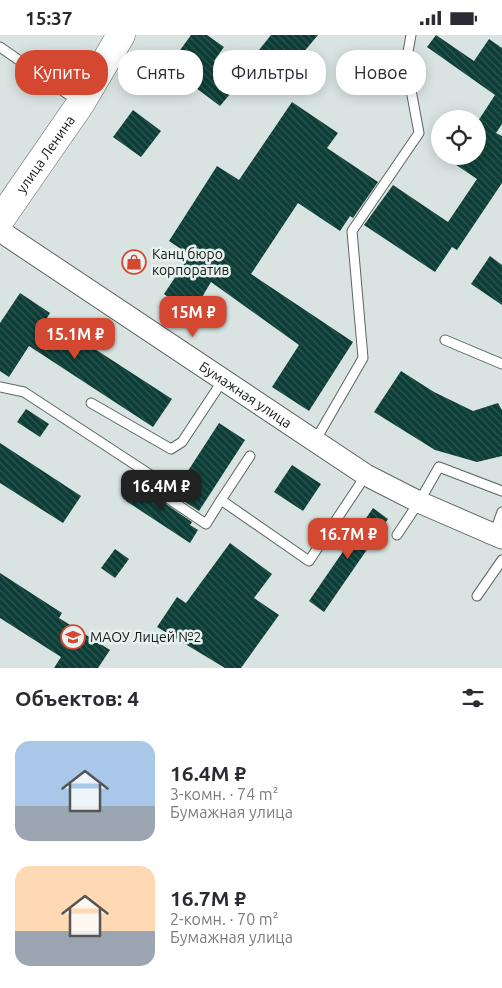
<!DOCTYPE html>
<html lang="ru">
<head>
<meta charset="utf-8">
<style>
	body { margin:0; font-family:Ubuntu,sans-serif; background:#f7f7f7; color:#2b2b33; height:100vh; display:flex; flex-direction:column; font-size:19px; white-space:nowrap }
	* { box-sizing:border-box; margin:0 }
	p { font-size:16px; color:#7c7c81 }
	.icon { flex:none; width:28px; height:28px; fill:none; stroke:currentColor; stroke-width:2; stroke-linecap:round; stroke-linejoin:round }
	.map { position:relative; height:633px; overflow:hidden }
	.drawer { display:flex; flex-direction:column; background:#fff; flex:1 }
	.drawer>* { flex:none }
	.top-card { position:absolute; left:15px; top:15px; width:472px; height:45px; display:flex; gap:10px }
	.tools { position:absolute; left:431px; top:75px; display:grid; gap:10px }
	.tools a { display:grid; place-items:center; width:55px; height:55px; border-radius:50%; background:#fff; box-shadow:0 2px 12px #0003; font-size:25px }
	.price { position:absolute; translate:-50% -42px; padding:0 11px; border-radius:10px; background:#d44831; color:#fff; font-size:16px; line-height:32px; filter:drop-shadow(0 1px 2px #0008) }
	.price::after { content:''; position:absolute; left:50%; top:30px; width:15px; height:11px; margin-left:-8px; background:inherit; clip-path:polygon(0 0,100% 0,50% 100%) }
	.price.selected { background:#222; color:#fff }
	ul { padding:0; list-style:none }
	li { display:flex; align-items:center; gap:15px; height:125px; padding:0 15px }
	li span { display:grid; place-items:center; flex:none; width:140px; height:100px; border-radius:15px; color:#555 }
	li>.icon { margin-inline-start:auto }
	span .icon { width:60px; height:60px; fill:#fffc; stroke-width:1 }
	li b { font-size:21px }
	h2 { display:flex; justify-content:space-between; align-items:center; height:60px; padding:0 15px; font-size:21px }
	.tag { padding:0 18px; border-radius:20px; background:#fff; box-shadow:0 2px 12px #0003; font-size:18px; line-height:45px }
	.tag.selected { background:#d44831; color:#fff }
	.status { display:flex; justify-content:space-between; align-items:center; height:35px; padding:0 25px; background:#fff; direction:ltr }
	.status svg { height:14px; fill:currentColor }
	.map>svg:first-child { display:block }
	.building { fill:url(#building-back-hatch) }
	.lines { fill:none; stroke-linecap:round; stroke-linejoin:round }
	.service-casing { stroke:#5c6563; stroke-width:11 }
	.tertiary-casing { stroke:#5c6563; stroke-width:23 }
	.primary-casing { stroke:#5c6563; stroke-width:29 }
	.service { stroke:#fff; stroke-width:9 }
	.tertiary { stroke:#fff; stroke-width:21 }
	.primary { stroke:#fff; stroke-width:28 }
	.labels { text-anchor:middle; stroke-width:5; stroke-linejoin:round; paint-order:stroke }
	.street-label { font-size:14px; fill:#151918; stroke:#e7f2ef }
	.poi-label { font-size:14px; fill:#151918; stroke:#e7f2ef; text-anchor:start }
</style>
</head>
<body>
<div class="status"><b>15:37</b><svg viewBox="0 0 49 12"><path d="M0 12V9h3v3zM5 12V6h3v6zM10 12V3h3v9zM15 12V0h3v12zM26 1h20v11H26zM47 4h2v5h-2z"/></svg></div>
<div class="map">
<svg width="502" height="633" viewBox="0 0 502 633">
	<defs>
		<pattern id="building-back-hatch" width="6" height="6" patternUnits="userSpaceOnUse" patternTransform="scale(1.25)"><rect width="6" height="6" fill="#0c3e37"/><path d="M-1 5l2 2M0 0l6 6M5-1l2 2" fill="none" stroke="#2f5751"/></pattern>
	</defs>
	<rect width="100%" height="100%" fill="#d9e4e2"/>
	<!-- building -->
	<g class="building">
		<polygon points="191,0 207,0 224,12 214,26 240,47 220,71 168,32"/>
		<polygon points="271,0 318,0 287,37 259,15"/>
		<polygon points="436,0 474,26 489,4 502,13 502,89 496,98 502,101 502,148 457,215 452,212 435,237 364,190 393,150 448,187 477,144 443,121 478,121 478,86 495,60 427,12"/>
		<polygon points="292,67 338,98 327,113 378,147 353,183 350,181 340,196 298,168 251,239 353,307 309,376 272,352 299,310 211,247 192,279 164,259 190,220 169,206 217,131 239,145"/>
		<polygon points="133,75 161,96 141,122 113,102"/>
		<polygon points="490,221 502,230 502,270 471,249"/>
		<polygon points="20,258 50,278 47,283 172,364 153,392 29,311 9,342 0,336 0,288"/>
		<polygon points="401,336 434,357 473,376 498,368 502,375 502,421 477,427 435,415 374,377"/>
		<polygon points="26,374 49,389 40,402 17,387"/>
		<polygon points="219,388 245,405 199,476 173,459"/>
		<polygon points="0,408 81,461 63,488 0,448"/>
		<polygon points="292,430 321,449 303,476 274,457"/>
		<polygon points="138,447 157,459 160,465 192,487 190,490 198,495 190,508 126,466"/>
		<polygon points="373,473 388,484 324,577 309,566"/>
		<polygon points="230,508 272,539 254,563 279,580 241,633 225,633 157,592 177,562 186,568"/>
		<polygon points="115,514 129,524 115,543 101,533"/>
		<polygon points="0,538 62,578 59,583 110,615 98,633 54,633 61,622 0,583"/>
	</g>
	<g class="lines">
		<!-- service casing -->
		<g class="service-casing">
			<g id="service">
				<polyline points="0,12 79,67"/>
				<polyline points="445,305 502,329"/>
				<polyline points="0,352 24,357 169,452 163,460 206,489 221,465"/>
				<polyline points="91,368 171,414 182,407 223,345"/>
				<polyline points="315,406 363,323 352,196 419,98 406,28 411,0"/>
				<polyline points="250,421 221,465 309,526 366,440"/>
				<polyline points="494,499 502,477"/>
				<polyline points="397,500 419,467 439,432 502,456"/>
				<polyline points="477,561 502,525"/>
			</g>
		</g>
		<!-- tertiary casing -->
		<g class="tertiary-casing">
			<g id="tertiary">
				<path id="s1" d="M 0,196 L 366,440 L 419,467 L 502,503"/>
			</g>
		</g>
		<!-- primary casing -->
		<g class="primary-casing">
			<g id="primary">
				<path id="s2" d="M 0,185 L 81,68 L 121,0"/>
			</g>
		</g>
		<!-- service -->
		<use href="#service" class="service"/>
		<!-- tertiary -->
		<use href="#tertiary" class="tertiary"/>
		<!-- primary -->
		<use href="#primary" class="primary"/>
	</g>
	<!-- icons -->
	<defs>
		<g id="shop-ring" transform="scale(1.25)"><circle r="9.5" fill="#e7f2ef" stroke="#d44831" stroke-width="1.5"/><path d="M-5-2.5h2.3a2.7 3.5 0 0 1 5.4 0H5L5.5 6h-11ZM-1.5-2.5h3a1.5 2.3 0 0 0-3 0Z" fill="#d44831"/></g>
		<g id="school-ring" transform="scale(1.25)"><circle r="9.5" fill="#e7f2ef" stroke="#d44831" stroke-width="1.5"/><path d="M0-5L7-2L0 1L-7-2ZM-4 1L0 2.5L4 1V4Q0 6-4 4Z" fill="#d44831"/></g>
	</defs>
	<g fill-rule="evenodd">
		<use href="#shop-ring" x="134" y="227"/>
		<use href="#school-ring" x="73" y="602"/>
	</g>
	<g class="labels">
		<!-- street labels -->
		<g class="street-label">
			<text dy="5" stroke="none"><textPath href="#s2" startOffset="80">улица Ленина</textPath></text>
			<text dy="5" stroke="none"><textPath href="#s1" startOffset="295">Бумажная улица</textPath></text>
		</g>
		<!-- poi labels -->
		<g class="poi-label">
			<text x="152" y="224">Канц бюро<tspan x="152" dy="16">корпоратив</tspan></text>
			<text x="90" y="607">МАОУ Лицей №2</text>
		</g>
	</g>
</svg>
<div class="tools">
<a><svg class="icon" aria-label="locate" viewBox="0 0 24 24"><circle cx="12" cy="12" r="6"/><path d="M12 2v4M12 18v4M2 12h4M18 12h4"/></svg></a>
</div>
<b class="price" style="left:193px;top:303px">15M ₽</b>
<b class="price" style="left:75px;top:325px">15.1M ₽</b>
<b class="price selected" style="left:161px;top:477px">16.4M ₽</b>
<b class="price" style="left:348px;top:525px">16.7M ₽</b>
<div class="top-card">
<a class="tag selected">Купить</a>
<a class="tag">Снять</a>
<a class="tag">Фильтры</a>
<a class="tag">Новое</a>
</div>
</div>
<section class="drawer">
<h2>Объектов: 4<svg class="icon" aria-label="filters" viewBox="0 0 24 24"><path d="M4 7h16M4 17h16"/><circle cx="9" cy="7" r="2"/><circle cx="15" cy="17" r="2"/></svg></h2>
<ul>
<li><span style="background:linear-gradient(#a9c7e8 65%,#9aa5b1 0)"><svg class="icon" aria-label="home" viewBox="0 0 24 24"><path d="M3 11l9-7 9 7M6 9v11h12V9"/></svg></span><div><b>16.4M ₽</b><p>3-комн. · 74 m²</p><p>Бумажная улица</p></div></li>
<li><span style="background:linear-gradient(#ffd9b3 65%,#9aa5b1 0)"><svg class="icon" aria-label="home" viewBox="0 0 24 24"><path d="M3 11l9-7 9 7M6 9v11h12V9"/></svg></span><div><b>16.7M ₽</b><p>2-комн. · 70 m²</p><p>Бумажная улица</p></div></li>
</ul>
</section>
</body>
</html>
